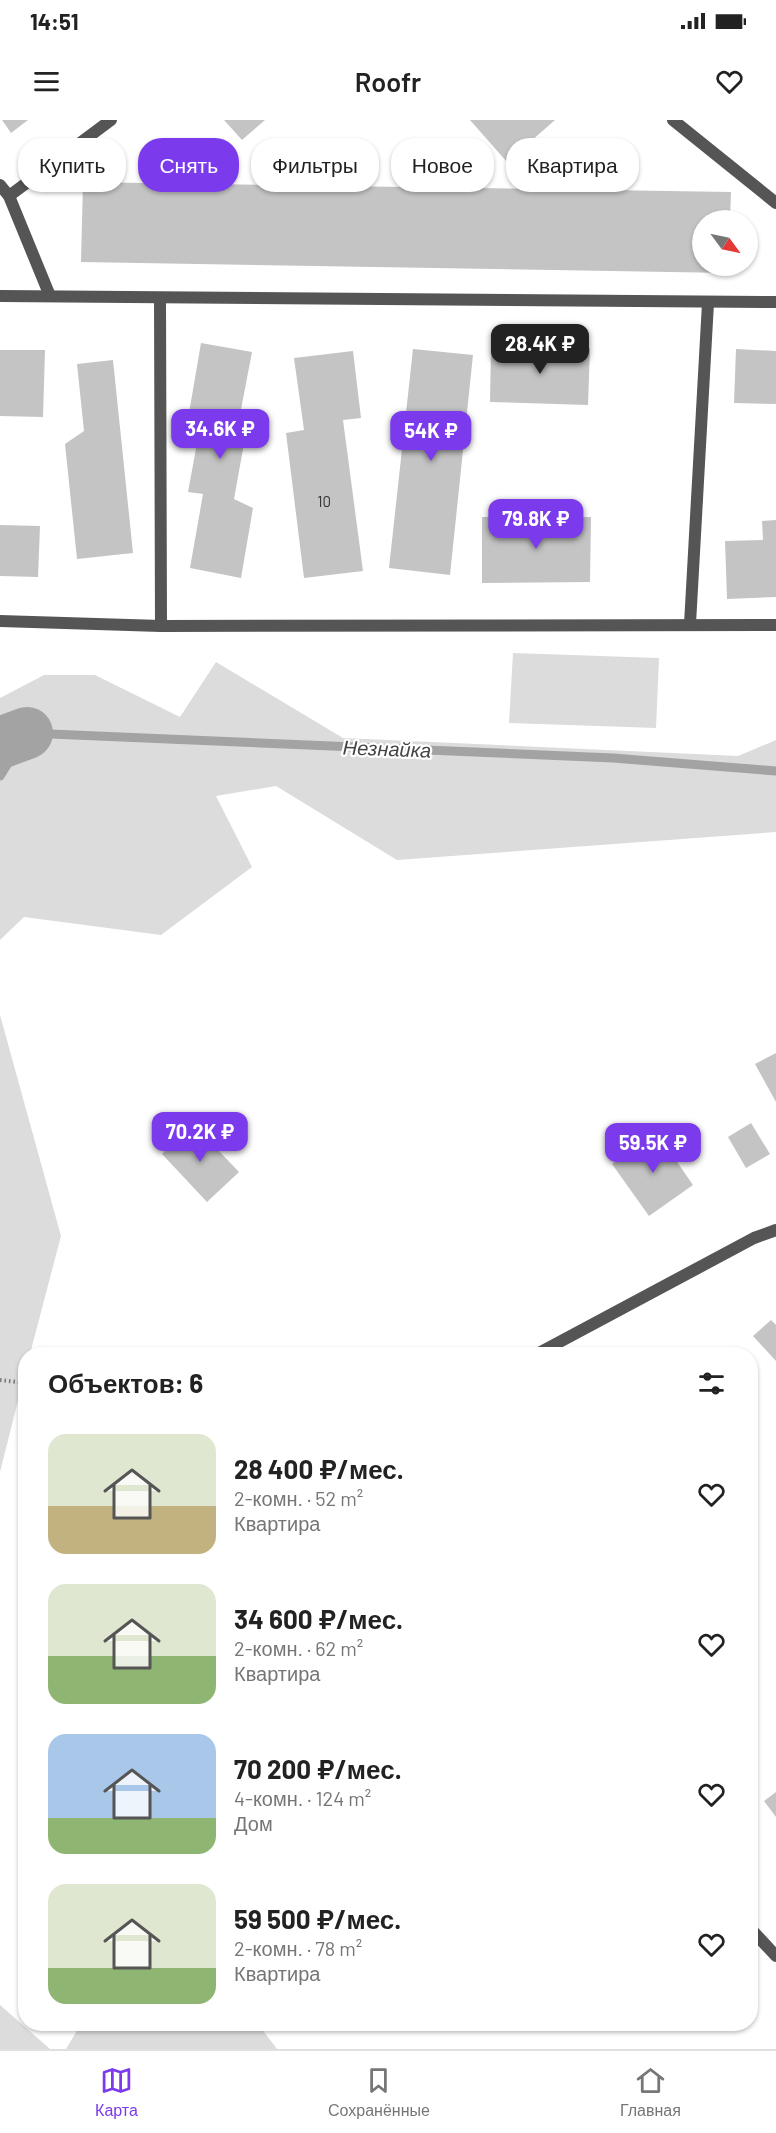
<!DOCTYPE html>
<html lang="ru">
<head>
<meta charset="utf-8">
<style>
	body { margin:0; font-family:Barlow,sans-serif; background:#f6f6f6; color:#222; height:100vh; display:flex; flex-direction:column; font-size:22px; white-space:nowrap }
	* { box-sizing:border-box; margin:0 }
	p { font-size:20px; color:#767676 }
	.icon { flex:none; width:33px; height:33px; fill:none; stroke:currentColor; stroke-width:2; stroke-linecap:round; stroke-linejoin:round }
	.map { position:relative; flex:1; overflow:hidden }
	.details { position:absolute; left:18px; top:1227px; width:740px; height:684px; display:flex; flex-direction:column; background:#fff; border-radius:24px; box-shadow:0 2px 4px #0004 }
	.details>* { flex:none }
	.hud { position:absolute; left:18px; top:18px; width:741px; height:54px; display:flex; gap:12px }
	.needle { width:39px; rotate:123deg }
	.buttons { position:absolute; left:692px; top:90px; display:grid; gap:12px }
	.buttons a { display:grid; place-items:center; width:66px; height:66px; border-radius:50%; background:#fff; box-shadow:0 2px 4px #0004; font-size:30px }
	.price { position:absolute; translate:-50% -51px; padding:0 14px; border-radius:12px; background:#7c3aed; color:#fff; font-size:20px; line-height:39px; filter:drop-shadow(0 2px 3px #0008) }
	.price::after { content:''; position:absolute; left:50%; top:36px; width:18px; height:14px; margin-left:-9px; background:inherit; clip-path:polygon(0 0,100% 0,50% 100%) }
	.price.on { background:#222; color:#fff }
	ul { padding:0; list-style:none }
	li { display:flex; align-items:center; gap:18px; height:150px; padding:0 30px }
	li span { display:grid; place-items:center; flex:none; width:168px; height:120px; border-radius:18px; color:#555 }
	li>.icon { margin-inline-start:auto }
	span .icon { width:72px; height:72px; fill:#fffc; stroke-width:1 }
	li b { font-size:26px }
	h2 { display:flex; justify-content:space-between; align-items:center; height:72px; padding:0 30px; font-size:26px }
	.pill { padding:0 21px; border-radius:24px; background:#fff; box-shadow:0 2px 4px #0004; font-size:21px; line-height:54px }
	.pill.on { background:#7c3aed; color:#fff }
	.status { display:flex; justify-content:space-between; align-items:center; height:42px; padding:0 30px; background:#fff; direction:ltr }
	.status svg { height:16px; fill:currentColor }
	header { display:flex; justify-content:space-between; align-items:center; height:78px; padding:0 30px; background:#fff; font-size:27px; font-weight:600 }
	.tab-bar { display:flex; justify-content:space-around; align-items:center; height:84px; border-top:2px solid #e0e0e0; background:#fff; font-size:16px; color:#767676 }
	.tab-bar a { display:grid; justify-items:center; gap:3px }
	.tab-bar .on { color:#7c3aed }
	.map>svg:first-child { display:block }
	.green { fill:#dcdcdc }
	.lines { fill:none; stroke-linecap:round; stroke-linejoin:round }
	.stream { stroke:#a3a3a3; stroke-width:9 }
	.river { stroke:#a3a3a3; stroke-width:52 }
	.building { fill:#c4c4c4 }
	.path { stroke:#777; stroke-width:4; stroke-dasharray:1.5 3; stroke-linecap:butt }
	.lane { stroke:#555; stroke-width:12 }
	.street { stroke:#555; stroke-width:12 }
	.labels { text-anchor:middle; stroke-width:4.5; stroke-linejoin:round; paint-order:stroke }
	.number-label { font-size:15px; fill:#313131 }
	.water-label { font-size:20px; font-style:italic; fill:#444; stroke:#fff }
</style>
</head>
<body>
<div class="status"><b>14:51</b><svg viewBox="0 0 49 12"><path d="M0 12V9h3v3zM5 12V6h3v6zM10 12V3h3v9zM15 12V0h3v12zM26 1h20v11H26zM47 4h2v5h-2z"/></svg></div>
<header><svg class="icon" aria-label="menu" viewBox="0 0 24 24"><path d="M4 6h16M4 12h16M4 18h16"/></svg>Roofr<svg class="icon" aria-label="heart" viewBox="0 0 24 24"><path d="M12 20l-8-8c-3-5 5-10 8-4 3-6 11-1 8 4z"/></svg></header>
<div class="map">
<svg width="776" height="1929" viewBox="0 0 776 1929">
	<rect width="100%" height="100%" fill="#fff"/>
	<!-- green -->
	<g class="green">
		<polygon points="513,533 659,538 656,608 509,603"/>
		<polygon points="216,542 343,618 738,636 776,620 776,712 397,740 276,666 216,676 252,747 161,815 24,797 0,820 0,578 44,555 95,555 180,597"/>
		<polygon points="0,895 61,1116 30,1234 26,1234 25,1253 0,1352"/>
		<polygon points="0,1885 50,1929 0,1929"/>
		<polygon points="81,1904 258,1904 277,1929 66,1929"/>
	</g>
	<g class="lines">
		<!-- stream -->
		<polyline class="stream" points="0,656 27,613 613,638 776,651"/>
		<!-- river -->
		<polyline class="river" points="0,623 27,613"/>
	</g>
	<!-- building -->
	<g class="building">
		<polygon points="2,0 28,0 11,13"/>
		<polygon points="224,0 265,0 242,20"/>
		<polygon points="470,0 555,0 507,42"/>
		<polygon points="83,62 731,72 730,100 702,100 702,146 729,146 729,153 81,142"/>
		<polygon points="201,223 252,232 239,300 247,307 234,379 253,388 241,458 190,448 203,374 188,372 202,296 189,293"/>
		<polygon points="491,225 590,228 588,285 490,282"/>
		<polygon points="413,229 473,235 450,455 389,448"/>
		<polygon points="736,229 776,231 776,284 734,283"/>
		<polygon points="0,230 45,230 43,297 0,296"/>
		<polygon points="353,231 361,298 343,300 363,451 304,458 286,313 304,310 294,238"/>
		<polygon points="113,240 133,433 77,439 65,324 84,311 77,244"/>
		<polygon points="482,397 591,397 590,462 482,463"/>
		<polygon points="776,400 776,477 727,479 725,421 763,420 762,401"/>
		<polygon points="0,405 40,406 38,457 0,456"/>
		<polygon points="776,933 776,982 755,944"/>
		<polygon points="751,1003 770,1034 746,1048 728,1017"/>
		<polygon points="193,1004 239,1052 207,1082 162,1034"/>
		<polygon points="657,1013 693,1065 649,1096 612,1044"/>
		<polygon points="771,1200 776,1205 776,1241 753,1216"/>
		<polygon points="776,1672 776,1697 764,1681"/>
	</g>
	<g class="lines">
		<!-- path -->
		<polyline class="path" points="0,1260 26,1263"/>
		<!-- lane -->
		<g class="lane">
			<polyline points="0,65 9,76 50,176"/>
			<polyline points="9,76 111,0"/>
			<polyline points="160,178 161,506"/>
			<polyline points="690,504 708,183"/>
		</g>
		<!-- street -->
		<g class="street">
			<polyline points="673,0 776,83"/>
			<polyline points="0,176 776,182"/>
			<polyline points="0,501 161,506 776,505"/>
			<polyline points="537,1234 754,1118 776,1110"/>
			<polyline points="750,1808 776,1836"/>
		</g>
	</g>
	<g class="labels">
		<!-- number labels -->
		<g class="number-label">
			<text x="324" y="387">10</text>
		</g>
		<!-- water labels -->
		<g class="water-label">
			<text transform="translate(387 629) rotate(2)" y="7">Незнайка</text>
		</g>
	</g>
</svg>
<div class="buttons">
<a><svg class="needle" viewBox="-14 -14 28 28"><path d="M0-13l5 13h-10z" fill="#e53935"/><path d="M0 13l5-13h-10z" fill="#767676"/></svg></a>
</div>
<b class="price on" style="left:540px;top:255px">28.4K ₽</b>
<b class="price" style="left:220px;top:340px">34.6K ₽</b>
<b class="price" style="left:431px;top:342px">54K ₽</b>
<b class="price" style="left:536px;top:430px">79.8K ₽</b>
<b class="price" style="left:200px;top:1043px">70.2K ₽</b>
<b class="price" style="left:653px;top:1054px">59.5K ₽</b>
<div class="hud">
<a class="pill">Купить</a>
<a class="pill on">Снять</a>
<a class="pill">Фильтры</a>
<a class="pill">Новое</a>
<a class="pill">Квартира</a>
</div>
<section class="details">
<h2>Объектов: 6<svg class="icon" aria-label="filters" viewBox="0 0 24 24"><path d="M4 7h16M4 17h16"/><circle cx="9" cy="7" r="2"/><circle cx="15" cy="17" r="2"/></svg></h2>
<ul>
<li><span style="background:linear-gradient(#dfe7d0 60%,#c2b280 0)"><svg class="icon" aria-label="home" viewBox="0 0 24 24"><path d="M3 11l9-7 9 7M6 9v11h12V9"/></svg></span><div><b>28 400 ₽/мес.</b><p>2-комн. · 52 m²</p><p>Квартира</p></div><svg class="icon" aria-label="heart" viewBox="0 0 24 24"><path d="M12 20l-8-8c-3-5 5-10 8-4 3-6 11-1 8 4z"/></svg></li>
<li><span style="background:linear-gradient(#dfe7d0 60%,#8fb573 0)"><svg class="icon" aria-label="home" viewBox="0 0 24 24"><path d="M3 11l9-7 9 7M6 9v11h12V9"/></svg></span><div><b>34 600 ₽/мес.</b><p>2-комн. · 62 m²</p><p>Квартира</p></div><svg class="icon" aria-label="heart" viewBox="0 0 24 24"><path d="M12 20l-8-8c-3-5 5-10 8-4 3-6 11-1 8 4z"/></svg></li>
<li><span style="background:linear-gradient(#a9c7e8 70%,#8fb573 0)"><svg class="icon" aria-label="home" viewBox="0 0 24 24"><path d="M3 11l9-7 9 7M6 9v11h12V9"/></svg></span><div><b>70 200 ₽/мес.</b><p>4-комн. · 124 m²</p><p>Дом</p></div><svg class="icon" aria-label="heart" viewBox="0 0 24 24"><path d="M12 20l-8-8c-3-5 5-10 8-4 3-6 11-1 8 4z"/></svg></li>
<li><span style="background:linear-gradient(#dfe7d0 70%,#8fb573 0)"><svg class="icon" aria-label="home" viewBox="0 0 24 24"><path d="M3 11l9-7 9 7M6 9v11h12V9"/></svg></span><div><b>59 500 ₽/мес.</b><p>2-комн. · 78 m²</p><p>Квартира</p></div><svg class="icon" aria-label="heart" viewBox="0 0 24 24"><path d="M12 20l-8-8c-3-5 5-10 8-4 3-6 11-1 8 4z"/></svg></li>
</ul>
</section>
</div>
<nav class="tab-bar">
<a class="on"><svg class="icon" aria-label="map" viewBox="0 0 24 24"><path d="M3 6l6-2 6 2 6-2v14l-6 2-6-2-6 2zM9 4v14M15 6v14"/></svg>Карта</a>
<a><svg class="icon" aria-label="saved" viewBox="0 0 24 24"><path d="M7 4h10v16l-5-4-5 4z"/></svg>Сохранённые</a>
<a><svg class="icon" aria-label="home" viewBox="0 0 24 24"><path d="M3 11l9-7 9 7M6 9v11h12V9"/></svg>Главная</a>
</nav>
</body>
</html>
